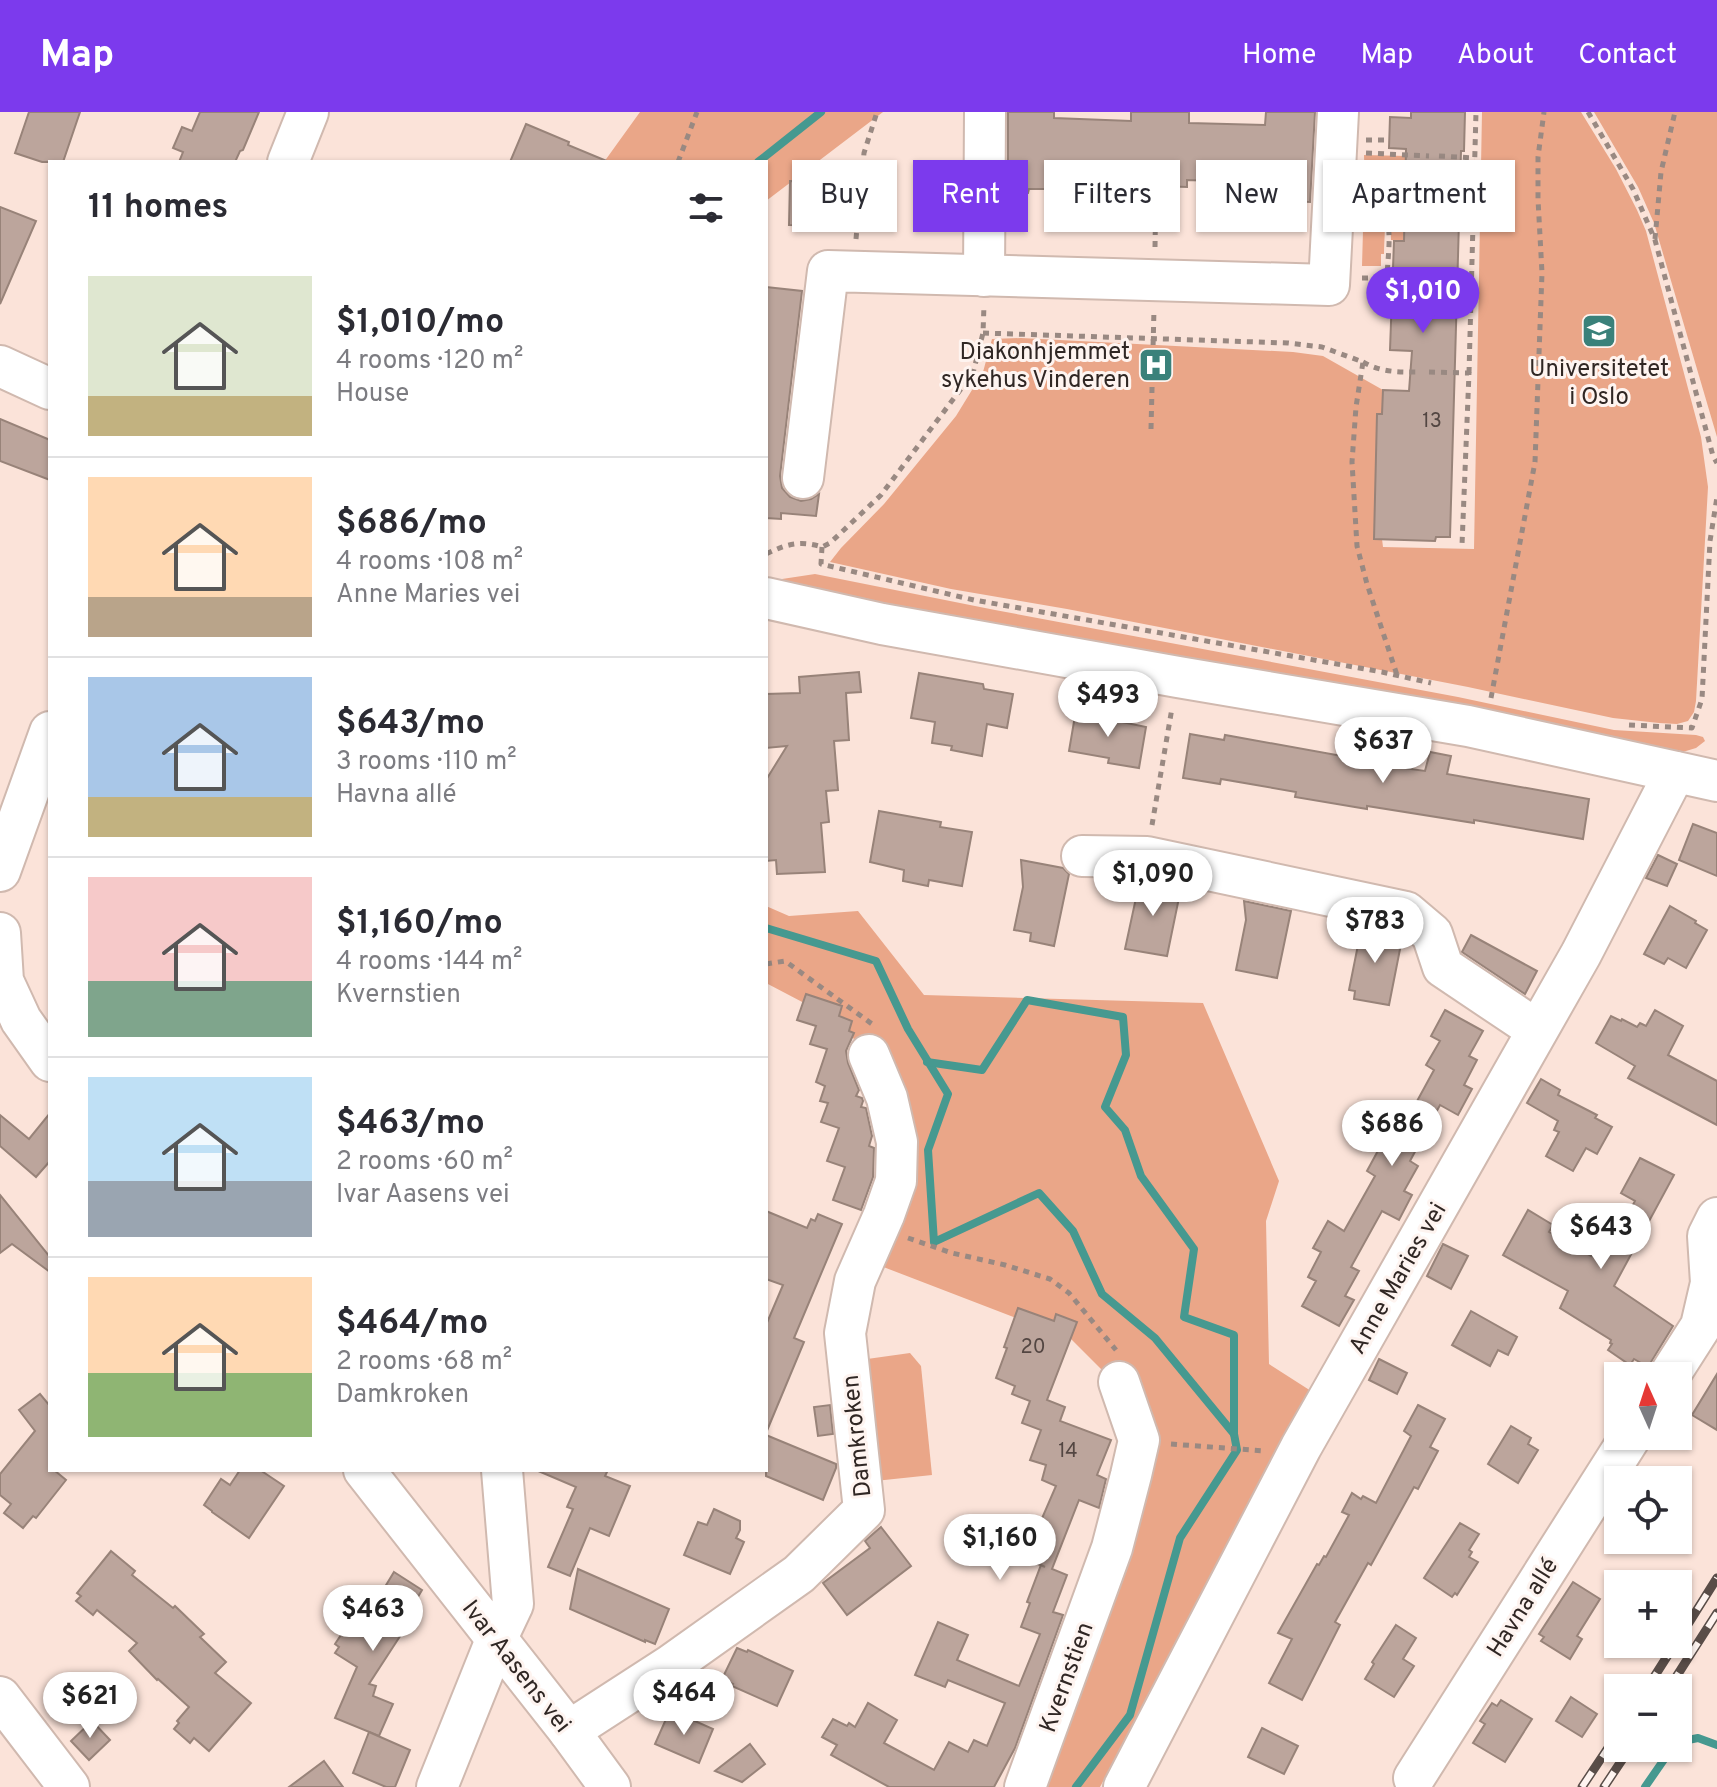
<!DOCTYPE html>
<html lang="en">
<head>
<meta charset="utf-8">
<style>
	body { margin:0; font-family:Overpass,sans-serif; background:#f2f2f3; color:#2b2b33; height:100vh; display:flex; flex-direction:column; font-size:30px; white-space:nowrap }
	* { box-sizing:border-box; margin:0 }
	p { font-size:26px; color:#7c7c81 }
	.icon { flex:none; width:44px; height:44px; fill:none; stroke:currentColor; stroke-width:2; stroke-linecap:round; stroke-linejoin:round }
	.map { position:relative; flex:1; overflow:hidden }
	.panel { position:absolute; left:48px; top:48px; width:720px; height:1312px; display:flex; flex-direction:column; background:#fff; border-radius:0px; box-shadow:0 2px 6px #0004 }
	.panel>* { flex:none }
	.banner { position:absolute; left:792px; top:48px; width:760px; height:72px; display:flex; gap:16px }
	.needle { width:52px; rotate:357deg }
	.buttons { position:absolute; left:1604px; top:1250px; display:grid; gap:16px }
	.buttons a { display:grid; place-items:center; width:88px; height:88px; border-radius:0px; background:#fff; box-shadow:0 2px 6px #0004; font-size:40px }
	.price { position:absolute; translate:-50% -68px; padding:0 18px; border-radius:28px; background:#fff; color:#222; font-size:26px; line-height:52px; filter:drop-shadow(0 2px 4px #0008) }
	.price::after { content:''; position:absolute; left:50%; top:48px; width:24px; height:18px; margin-left:-12px; background:inherit; clip-path:polygon(0 0,100% 0,50% 100%) }
	.price.on { background:#7c3aed; color:#fff }
	ul { padding:0; list-style:none }
	li { display:flex; align-items:center; gap:24px; height:200px; padding:0 40px }
	li+li { border-top:2px solid #e1e1e2 }
	li span { display:grid; place-items:center; flex:none; width:224px; height:160px; border-radius:0px; color:#555 }
	li>.icon { margin-inline-start:auto }
	span .icon { width:96px; height:96px; fill:#fffc; stroke-width:1 }
	li b { font-size:34px }
	h2 { display:flex; justify-content:space-between; align-items:center; height:96px; padding:0 40px; font-size:34px }
	.tag { padding:0 28px; border-radius:0px; background:#fff; box-shadow:0 2px 6px #0004; font-size:28px; line-height:72px }
	.tag.on { background:#7c3aed; color:#fff }
	header { display:flex; align-items:center; gap:48px; box-sizing:border-box; height:112px; padding:0 40px; background:#7c3aed; color:#fff }
	header strong { font-size:38px }
	nav { display:flex; gap:44px; margin-inline-start:auto; font-size:28px }
	.map>svg:first-child { display:block }
	.green { fill:#eaa688 }
	.lines { fill:none; stroke-linecap:round; stroke-linejoin:round }
	.stream { stroke:#469990; stroke-width:8 }
	.building { fill:#bca59c; stroke:#988379; stroke-width:2 }
	.minor-casing { stroke:#d0b9af; stroke-width:44 }
	.path { stroke:#998982; stroke-width:5; stroke-dasharray:6 6; stroke-linecap:butt }
	.minor { stroke:#fff; stroke-width:40 }
	.rail-casing { stroke:#594d48; stroke-width:9 }
	.rail { stroke:#fef4f0; stroke-width:6; stroke-dasharray:18; stroke-linecap:butt }
	.labels { text-anchor:middle; stroke-width:6; stroke-linejoin:round; paint-order:stroke }
	.number-label { font-size:20px; fill:#534642 }
	.poi-label { font-size:24px; fill:#302724; stroke:#fef4f0; text-anchor:end }
	.street-label { font-size:24px; fill:#302724; stroke:#fef4f0 }
</style>
</head>
<body>
<header>
<strong>Map</strong>
<nav><a>Home</a><a>Map</a><a>About</a><a>Contact</a></nav>
</header>
<div class="map">
<svg width="1717" height="1675" viewBox="0 0 1717 1675">
	<rect width="100%" height="100%" fill="#fbe3d9"/>
	<!-- green -->
	<g class="green">
		<polygon points="640,0 883,0 766,89 766,50 604,50"/>
		<polygon points="1482,0 1581,0 1616,57 1637,98 1646,119 1701,325 1708,375 1696,589 1694,600 1688,609 1677,612 1659,611 1613,606 1468,575 1067,497 951,477 830,450 841,436 884,392 956,304 983,260 992,227 1021,226 1293,240 1323,244 1383,278 1382,302 1377,303 1374,427 1382,427 1383,435 1474,437"/>
		<polygon points="1594,0 1717,0 1717,325 1654,111 1638,75"/>
		<path d="M 1364,43 L 1406,44 L 1404,129 L 1391,128 C 1391,103 1389,89 1365,76 Z"/>
		<path d="M 1364,83 C 1391,100 1384,114 1384,142 L 1381,142 L 1381,154 L 1362,154 Z"/>
		<polygon points="815,462 995,498 1458,585 1614,618 1696,623 1703,625 1705,629 1696,636 1676,642 905,501 766,468 782,467"/>
		<polygon points="766,794 789,804 858,799 924,883 1203,891 1279,1069 1266,1109 1269,1252 1311,1279 1100,1675 1036,1675 1154,1326 1119,1275 1071,1227 873,1151 889,1100 872,943 827,903 766,871"/>
		<polygon points="910,1241 921,1254 932,1363 875,1369 860,1248"/>
	</g>
	<g class="lines">
		<!-- stream -->
		<g class="stream">
			<polyline points="758,50 821,0"/>
			<polyline points="766,816 876,849 908,917 948,982 928,1038 934,1130 1039,1081 1073,1119 1102,1182 1155,1226 1234,1322 1237,1338 1180,1426 1130,1603 1076,1675"/>
			<polyline points="927,950 982,958 1027,888 1123,905 1126,943 1105,995 1125,1018 1141,1064 1194,1137 1184,1205 1234,1223 1234,1322"/>
			<polyline points="1678,1630 1698,1626 1717,1633"/>
			<polyline points="1645,1675 1672,1636"/>
		</g>
	</g>
	<!-- building -->
	<g class="building">
		<polygon points="29,0 80,0 63,50 42,50 15,41"/>
		<polygon points="200,0 259,0 243,38 240,39 235,50 179,50 183,40 173,36 182,15 192,19"/>
		<polygon points="1008,0 1054,0 1054,6 1131,9 1131,0 1189,0 1189,11 1265,13 1266,0 1315,0 1310,90 1287,89 1287,86 1266,85 1267,71 1187,68 1187,75 1128,73 1128,67 1050,64 1049,77 1029,77 1028,81 1008,80"/>
		<polygon points="1411,0 1465,0 1464,39 1461,39 1450,425 1436,425 1435,429 1374,427 1377,302 1382,302 1383,278 1409,279 1412,239 1390,238 1394,129 1404,129 1406,37 1389,36 1390,5 1411,6"/>
		<polygon points="526,12 569,30 568,33 609,50 510,50"/>
		<polygon points="790,69 851,71 851,73 855,73 855,93 851,93 850,114 789,113"/>
		<polygon points="0,95 36,109 0,192"/>
		<polygon points="766,175 802,179 780,364 782,376 790,385 801,389 811,387 819,382 816,404 781,401 781,407 766,406"/>
		<polygon points="0,307 50,328 50,368 0,349"/>
		<polygon points="859,560 861,580 846,581 849,628 834,629 838,678 826,679 829,710 821,711 825,760 777,762 776,748 766,749 766,668 787,634 766,636 766,582 800,581 799,565"/>
		<polygon points="919,561 983,572 984,577 1013,582 1007,616 987,612 982,644 951,638 952,634 932,631 935,610 911,606"/>
		<polygon points="1076,598 1118,605 1117,609 1146,615 1139,656 1108,651 1109,646 1069,639"/>
		<polygon points="1190,622 1224,628 1225,623 1375,650 1374,652 1425,659 1430,640 1451,644 1447,662 1589,687 1583,727 1474,708 1474,711 1367,694 1367,697 1295,685 1296,680 1221,667 1220,672 1183,666"/>
		<polygon points="879,699 941,710 940,715 972,720 962,774 929,768 928,774 903,769 904,758 870,750"/>
		<polygon points="1693,712 1717,721 1717,764 1679,748"/>
		<polygon points="1658,743 1677,752 1667,774 1646,766"/>
		<polygon points="1021,748 1063,756 1069,762 1054,834 1030,829 1031,821 1014,818 1023,775"/>
		<polygon points="1134,768 1144,768 1181,776 1167,844 1125,837 1136,786"/>
		<polygon points="1244,789 1291,799 1277,866 1236,858 1246,808"/>
		<polygon points="1670,794 1696,809 1695,811 1707,818 1686,856 1668,846 1664,852 1644,842"/>
		<polygon points="1356,813 1396,821 1402,827 1389,893 1354,887 1355,879 1349,878 1358,833"/>
		<polygon points="1471,823 1537,859 1525,882 1462,840"/>
		<polygon points="806,882 842,894 839,904 852,909 849,919 854,921 846,939 848,951 859,978 856,984 862,986 863,989 861,995 866,996 872,1024 869,1034 874,1036 873,1065 861,1098 833,1088 845,1055 827,1049 839,1016 821,1010 828,991 820,989 825,974 816,970 827,937 810,932 816,914 797,908"/>
		<polygon points="1445,898 1483,919 1469,944 1477,948 1464,973 1472,977 1458,1003 1440,993 1410,1049 1418,1054 1404,1079 1412,1083 1399,1108 1382,1099 1351,1155 1359,1159 1345,1184 1354,1188 1339,1214 1302,1194 1316,1169 1308,1165 1321,1140 1313,1136 1328,1109 1344,1119 1375,1064 1367,1059 1380,1035 1372,1030 1386,1003 1404,1013 1434,958 1426,953 1440,929 1431,924"/>
		<polygon points="1655,898 1683,914 1668,943 1717,969 1717,1013 1628,966 1635,954 1596,931 1611,904 1621,909 1622,907 1637,915 1640,911 1646,914"/>
		<polygon points="1541,967 1560,978 1558,983 1597,1003 1595,1006 1612,1015 1597,1042 1586,1036 1573,1059 1546,1044 1559,1020 1554,1018 1558,1009 1527,991"/>
		<polygon points="50,1001 50,1049 36,1065 0,1034 0,1003 29,1027"/>
		<polygon points="1640,1046 1674,1063 1614,1174 1673,1214 1648,1255 1634,1247 1630,1253 1608,1238 1612,1232 1610,1231 1611,1228 1560,1196 1568,1179 1503,1143 1528,1098 1553,1113 1549,1120 1591,1144 1596,1135 1607,1141 1635,1089 1621,1081"/>
		<polygon points="0,1083 50,1145 50,1160 12,1132 0,1141"/>
		<polygon points="766,1099 807,1116 811,1107 815,1109 818,1102 842,1112 794,1226 804,1230 766,1321 766,1213 783,1173 766,1167"/>
		<polygon points="1443,1132 1468,1144 1451,1177 1427,1164"/>
		<polygon points="1018,1196 1054,1209 1056,1202 1077,1210 1047,1288 1065,1295 1060,1309 1111,1328 1097,1363 1106,1367 1099,1396 1079,1388 1052,1457 1067,1463 1053,1500 1063,1503 1015,1636 994,1675 889,1675 831,1643 837,1633 822,1625 833,1607 847,1614 849,1611 855,1615 868,1591 897,1608 884,1631 934,1658 949,1630 968,1640 974,1628 987,1634 1005,1591 948,1568 945,1575 915,1563 938,1510 968,1523 957,1548 1019,1574 1040,1522 1021,1515 1030,1491 1027,1490 1041,1453 1045,1455 1026,1447 1031,1436 1019,1431 1029,1407 1040,1411 1056,1374 1042,1368 1046,1353 1030,1348 1041,1318 1022,1311 1030,1289 1012,1282 1015,1274 996,1266 1007,1236 1004,1235"/>
		<polygon points="1471,1199 1517,1225 1508,1243 1498,1238 1490,1254 1452,1233"/>
		<polygon points="1379,1247 1407,1261 1397,1282 1369,1268"/>
		<polygon points="1717,1262 1717,1318 1692,1303"/>
		<polygon points="40,1282 50,1294 50,1358 54,1358 66,1368 36,1406 33,1404 23,1416 4,1401 11,1392 0,1383 0,1362 35,1319 19,1298"/>
		<polygon points="830,1293 833,1322 818,1324 814,1295"/>
		<polygon points="1418,1293 1445,1307 1430,1335 1438,1339 1418,1377 1414,1375 1371,1453 1368,1451 1335,1510 1340,1513 1302,1588 1269,1571 1292,1527 1278,1521 1317,1452 1319,1453 1324,1444 1326,1445 1349,1403 1342,1400 1352,1381 1361,1387 1363,1384 1376,1391 1411,1324 1404,1319"/>
		<polygon points="1511,1314 1531,1326 1528,1332 1538,1338 1518,1371 1488,1352"/>
		<polygon points="766,1323 836,1352 836,1356 823,1388 766,1364"/>
		<polygon points="240,1358 260,1358 284,1374 249,1426 212,1400 212,1399 204,1393 221,1367 230,1373"/>
		<polygon points="536,1358 608,1358 605,1364 630,1374 609,1424 590,1416 570,1464 548,1455 573,1397 567,1395 576,1375"/>
		<polygon points="714,1397 740,1409 740,1418 736,1426 744,1430 730,1462 684,1443 698,1410 707,1413"/>
		<polygon points="1460,1411 1479,1422 1469,1438 1472,1440 1469,1445 1478,1450 1457,1483 1455,1481 1452,1485 1424,1466"/>
		<polygon points="881,1415 911,1454 847,1503 823,1471 870,1436 865,1429"/>
		<polygon points="111,1439 135,1459 132,1463 173,1496 175,1494 204,1522 200,1525 226,1550 215,1561 251,1591 209,1639 194,1626 190,1631 174,1617 179,1611 177,1609 189,1595 158,1567 157,1568 129,1539 137,1531 97,1498 93,1503 76,1489 81,1484 77,1481"/>
		<polygon points="578,1457 669,1497 655,1532 645,1528 645,1530 570,1497"/>
		<polygon points="394,1460 422,1478 402,1512 406,1515 369,1572 376,1574 373,1584 393,1592 379,1624 335,1606 357,1555 335,1541 339,1535 335,1532 358,1497 368,1503"/>
		<polygon points="1573,1470 1600,1487 1577,1524 1582,1527 1570,1547 1541,1529 1544,1525 1539,1522"/>
		<polygon points="1396,1513 1416,1526 1403,1547 1414,1554 1394,1585 1365,1567 1374,1552 1372,1550"/>
		<polygon points="737,1536 747,1540 748,1538 793,1559 777,1594 732,1574 733,1572 722,1567"/>
		<polygon points="1571,1585 1597,1602 1582,1625 1556,1609"/>
		<polygon points="1501,1588 1532,1607 1505,1650 1473,1631 1485,1612 1480,1609 1492,1591 1497,1594"/>
		<polygon points="670,1598 713,1617 699,1651 655,1632"/>
		<polygon points="92,1609 110,1628 89,1648 71,1629"/>
		<polygon points="1262,1616 1298,1634 1284,1662 1248,1645"/>
		<polygon points="369,1620 410,1638 395,1675 386,1675 353,1661"/>
		<polygon points="750,1632 765,1652 742,1670 715,1659"/>
		<polygon points="324,1649 343,1675 289,1675"/>
	</g>
	<g class="lines">
		<!-- minor casing -->
		<g class="minor-casing">
			<g id="minor">
				<polyline points="288,50 308,0"/>
				<polyline points="984,164 985,0"/>
				<polyline points="0,254 50,277"/>
				<polyline points="803,366 828,159 1329,173 1338,0"/>
				<polyline points="766,486 882,512 1178,565 1468,614 1717,669"/>
				<polyline points="1082,744 1147,745 1406,800 1432,822 1443,855 1537,918"/>
				<polyline points="0,759 50,620"/>
				<polyline points="0,821 3,869 21,908 50,949"/>
				<polyline points="1669,1264 1701,1214 1711,1171 1708,1124 1717,1106"/>
				<polyline points="364,1358 569,1619 610,1675"/>
				<polyline points="0,1585 69,1675"/>
				<polyline points="569,1619 671,1553 799,1462 864,1398 845,1221 855,1169 884,1103 896,1069 897,1030 887,986 869,943"/>
				<polyline points="1414,1666 1631,1324"/>
				<polyline points="437,1675 496,1528 513,1492 502,1358"/>
				<polyline points="1025,1675 1112,1436 1131,1363 1139,1328 1119,1270"/>
				<polyline points="1124,1675 1301,1335 1581,842 1675,660"/>
			</g>
		</g>
		<!-- path -->
		<g class="path">
			<polyline points="1588,0 1633,77 1655,128 1713,344 1717,351"/>
			<polyline points="1366,28 1389,28"/>
			<polyline points="1366,41 1429,44"/>
			<polyline points="1439,44 1475,46"/>
			<polyline points="678,50 697,0"/>
			<path d="M 1364,78 C 1398,100 1388,131 1387,166"/>
			<polyline points="856,127 864,41 877,0"/>
			<polyline points="1655,127 1661,60 1675,0"/>
			<polyline points="1155,135 1156,76"/>
			<polyline points="1362,166 1392,166"/>
			<polyline points="983,221 1288,231 1322,235 1363,250 1356,295 1352,350 1357,434 1367,472 1397,563"/>
			<path d="M 1363,250 C 1382,261 1400,260 1421,260"/>
			<polyline points="1429,260 1469,261 1462,433"/>
			<polyline points="1469,261 1476,0"/>
			<polyline points="1151,317 1154,197"/>
			<polyline points="822,435 821,452 974,488 1382,560 1431,571"/>
			<path d="M 766,442 C 787,432 800,428 822,435 L 830,431 L 881,383 L 973,261 L 983,221 L 984,193"/>
			<polyline points="1491,586 1535,350 1542,161 1538,87 1538,45 1544,0"/>
			<polyline points="1629,613 1692,616 1702,587 1710,429 1717,385"/>
			<polyline points="1152,713 1172,596"/>
			<polyline points="766,852 785,849 872,912"/>
			<polyline points="908,1126 952,1141 1005,1153 1050,1167 1069,1181 1116,1238"/>
			<polyline points="1171,1332 1265,1339"/>
		</g>
		<!-- minor -->
		<use href="#minor" class="minor"/>
		<!-- rail casing -->
		<g class="rail-casing">
			<g id="rail">
				<polyline points="1678,1528 1717,1466"/>
				<polyline points="1647,1576 1675,1532"/>
				<polyline points="1669,1576 1717,1501"/>
				<polyline points="1582,1675 1618,1621"/>
				<polyline points="1604,1675 1630,1636"/>
			</g>
		</g>
		<!-- rail -->
		<use href="#rail" class="rail"/>
	</g>
	<!-- icons -->
	<defs>
		<g id="university-square" transform="scale(1.8)"><rect x="-9" y="-9" width="18" height="18" rx="4" fill="#3a817a" stroke="#fef4f0"/><path d="M0-5L7-2L0 1L-7-2ZM-4 1L0 2.5L4 1V4Q0 6-4 4Z" fill="#fff"/></g>
		<g id="hospital-square" transform="scale(1.8)"><rect x="-9" y="-9" width="18" height="18" rx="4" fill="#3a817a" stroke="#fef4f0"/><path d="M-5-5h3v3.5h4V-5h3V5h-3V1.5h-4V5h-3Z" fill="#fff"/></g>
	</defs>
	<g fill-rule="evenodd">
		<use href="#university-square" x="1599" y="219"/>
		<use href="#hospital-square" x="1156" y="253"/>
	</g>
	<g class="labels">
		<!-- number labels -->
		<g class="number-label">
			<text x="1432" y="315">13</text>
			<text x="1033" y="1241">20</text>
			<text x="1068" y="1345">14</text>
		</g>
		<!-- poi labels -->
		<g class="poi-label">
			<text x="1130" y="247">Diakonhjemmet<tspan x="1130" dy="28">sykehus Vinderen</tspan></text>
			<text x="1599" y="264" text-anchor="middle">Universitetet<tspan x="1599" dy="28">i Oslo</tspan></text>
		</g>
		<!-- street labels -->
		<g class="street-label">
			<text transform="translate(1397 1166) rotate(-60)" y="8">Anne Maries vei</text>
			<text transform="translate(856 1324) rotate(-96)" y="8">Damkroken</text>
			<text transform="translate(1522 1495) rotate(-58)" y="8">Havna allé</text>
			<text transform="translate(517 1554) rotate(52)" y="8">Ivar Aasens vei</text>
			<text transform="translate(1066 1565) rotate(-70)" y="8">Kvernstien</text>
		</g>
	</g>
</svg>
<div class="buttons">
<a><svg class="needle" viewBox="-14 -14 28 28"><path d="M0-13l5 13h-10z" fill="#e53935"/><path d="M0 13l5-13h-10z" fill="#7c7c81"/></svg></a>
<a><svg class="icon" aria-label="locate" viewBox="0 0 24 24"><circle cx="12" cy="12" r="6"/><path d="M12 2v4M12 18v4M2 12h4M18 12h4"/></svg></a>
<a>+</a>
<a>−</a>
</div>
<b class="price on" style="left:1423px;top:223px">$1,010</b>
<b class="price" style="left:1108px;top:627px">$493</b>
<b class="price" style="left:1383px;top:673px">$637</b>
<b class="price" style="left:1153px;top:806px">$1,090</b>
<b class="price" style="left:1375px;top:853px">$783</b>
<b class="price" style="left:1392px;top:1056px">$686</b>
<b class="price" style="left:1601px;top:1159px">$643</b>
<b class="price" style="left:1000px;top:1470px">$1,160</b>
<b class="price" style="left:373px;top:1541px">$463</b>
<b class="price" style="left:684px;top:1625px">$464</b>
<b class="price" style="left:90px;top:1628px">$621</b>
<div class="banner">
<a class="tag">Buy</a>
<a class="tag on">Rent</a>
<a class="tag">Filters</a>
<a class="tag">New</a>
<a class="tag">Apartment</a>
</div>
<section class="panel">
<h2>11 homes<svg class="icon" aria-label="filters" viewBox="0 0 24 24"><path d="M4 7h16M4 17h16"/><circle cx="9" cy="7" r="2"/><circle cx="15" cy="17" r="2"/></svg></h2>
<ul>
<li><span style="background:linear-gradient(#dfe7d0 75%,#c2b280 0)"><svg class="icon" aria-label="home" viewBox="0 0 24 24"><path d="M3 11l9-7 9 7M6 9v11h12V9"/></svg></span><div><b>$1,010/mo</b><p>4 rooms · 120 m²</p><p>House</p></div></li>
<li><span style="background:linear-gradient(#ffd9b3 75%,#b9a48a 0)"><svg class="icon" aria-label="home" viewBox="0 0 24 24"><path d="M3 11l9-7 9 7M6 9v11h12V9"/></svg></span><div><b>$686/mo</b><p>4 rooms · 108 m²</p><p>Anne Maries vei</p></div></li>
<li><span style="background:linear-gradient(#a9c7e8 75%,#c2b280 0)"><svg class="icon" aria-label="home" viewBox="0 0 24 24"><path d="M3 11l9-7 9 7M6 9v11h12V9"/></svg></span><div><b>$643/mo</b><p>3 rooms · 110 m²</p><p>Havna allé</p></div></li>
<li><span style="background:linear-gradient(#f6c9c9 65%,#7fa58c 0)"><svg class="icon" aria-label="home" viewBox="0 0 24 24"><path d="M3 11l9-7 9 7M6 9v11h12V9"/></svg></span><div><b>$1,160/mo</b><p>4 rooms · 144 m²</p><p>Kvernstien</p></div></li>
<li><span style="background:linear-gradient(#bfe0f5 65%,#9aa5b1 0)"><svg class="icon" aria-label="home" viewBox="0 0 24 24"><path d="M3 11l9-7 9 7M6 9v11h12V9"/></svg></span><div><b>$463/mo</b><p>2 rooms · 60 m²</p><p>Ivar Aasens vei</p></div></li>
<li><span style="background:linear-gradient(#ffd9b3 60%,#8fb573 0)"><svg class="icon" aria-label="home" viewBox="0 0 24 24"><path d="M3 11l9-7 9 7M6 9v11h12V9"/></svg></span><div><b>$464/mo</b><p>2 rooms · 68 m²</p><p>Damkroken</p></div></li>
</ul>
</section>
</div>
</body>
</html>
